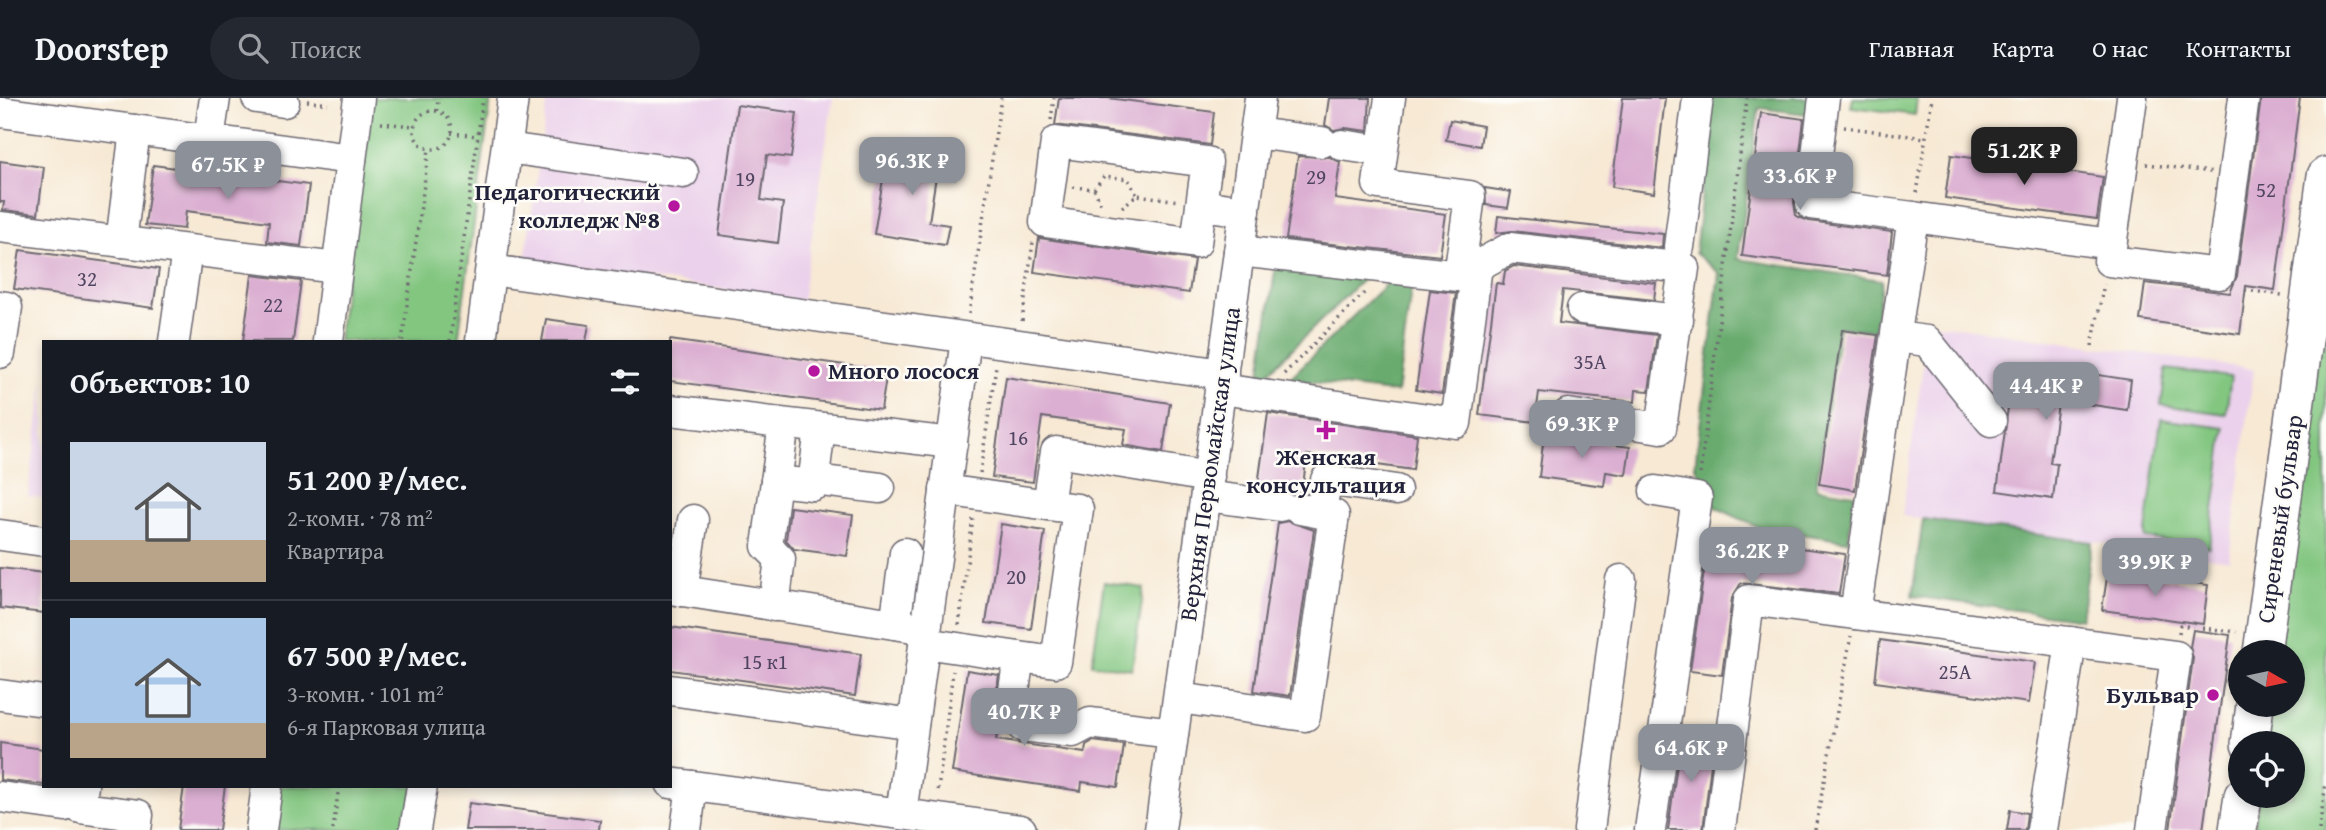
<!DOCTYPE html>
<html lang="ru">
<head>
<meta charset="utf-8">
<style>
	body { margin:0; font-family:"Gentium Book Plus",serif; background:#242831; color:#f1f3f6; height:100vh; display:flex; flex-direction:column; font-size:26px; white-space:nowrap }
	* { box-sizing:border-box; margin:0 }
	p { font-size:23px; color:#9ea1a6 }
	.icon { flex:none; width:38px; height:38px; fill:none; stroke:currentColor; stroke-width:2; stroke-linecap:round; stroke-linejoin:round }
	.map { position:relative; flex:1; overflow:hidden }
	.details { position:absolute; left:42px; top:242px; width:630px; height:448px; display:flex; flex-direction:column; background:#171b24; border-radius:0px; box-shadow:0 4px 10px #0003 }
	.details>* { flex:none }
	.needle { width:46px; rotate:99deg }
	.controls { position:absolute; left:2228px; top:542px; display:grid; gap:14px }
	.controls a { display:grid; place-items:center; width:77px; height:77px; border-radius:50%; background:#171b24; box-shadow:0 4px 10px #0003; font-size:35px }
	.price { position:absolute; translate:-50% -60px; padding:0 16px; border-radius:14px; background:#8c9099; color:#fff; font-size:23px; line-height:46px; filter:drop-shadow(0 2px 4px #0008) }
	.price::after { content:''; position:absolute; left:50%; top:42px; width:21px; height:16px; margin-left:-10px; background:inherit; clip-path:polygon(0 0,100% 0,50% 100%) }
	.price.on { background:#222; color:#fff }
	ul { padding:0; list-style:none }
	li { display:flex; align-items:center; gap:21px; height:175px; padding:0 28px }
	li+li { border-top:2px solid #363941 }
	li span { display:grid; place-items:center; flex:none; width:196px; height:140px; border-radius:0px; color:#555 }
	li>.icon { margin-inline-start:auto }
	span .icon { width:84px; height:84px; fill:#fffc; stroke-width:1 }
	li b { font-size:30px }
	h2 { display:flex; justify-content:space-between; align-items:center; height:84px; padding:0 28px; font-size:30px }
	header { display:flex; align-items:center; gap:42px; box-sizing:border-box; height:98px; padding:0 35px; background:#171b24; border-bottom:2px solid #363941 }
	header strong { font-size:33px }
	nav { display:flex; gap:38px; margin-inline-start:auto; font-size:24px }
	.search { width:490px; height:63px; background:#242831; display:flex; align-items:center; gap:18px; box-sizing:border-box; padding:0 24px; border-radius:38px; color:#9ea1a6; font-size:26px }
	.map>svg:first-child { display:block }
	.built { fill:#ebd1eb }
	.green { fill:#82c680; stroke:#52745e; stroke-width:2 }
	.forest { fill:#69ab6e; stroke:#466654; stroke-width:2 }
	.building { fill:#dbafd2 }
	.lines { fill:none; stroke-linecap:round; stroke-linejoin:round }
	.minor-casing { stroke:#6d6871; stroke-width:33 }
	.major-casing { stroke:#6d6871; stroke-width:40 }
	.path { stroke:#6d6871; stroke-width:3.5; stroke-dasharray:2 5; stroke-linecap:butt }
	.minor { stroke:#fff; stroke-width:30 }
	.major { stroke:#fff; stroke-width:37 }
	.poi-dot { fill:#b5179e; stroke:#fdfcf7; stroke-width:2.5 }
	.labels { text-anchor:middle; stroke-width:5; stroke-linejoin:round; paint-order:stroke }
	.number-label { font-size:21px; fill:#504561 }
	.poi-label { font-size:24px; font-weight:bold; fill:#22223b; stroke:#fdfcf7; text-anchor:end }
	.street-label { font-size:24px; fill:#22223b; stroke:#fdfcf7 }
</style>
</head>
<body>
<header>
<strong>Doorstep</strong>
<div class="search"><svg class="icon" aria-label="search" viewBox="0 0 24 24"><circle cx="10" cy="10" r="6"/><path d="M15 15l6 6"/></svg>Поиск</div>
<nav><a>Главная</a><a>Карта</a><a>О нас</a><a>Контакты</a></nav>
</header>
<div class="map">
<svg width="2326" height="732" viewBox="0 0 2326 732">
	<rect width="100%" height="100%" fill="#fdfcf7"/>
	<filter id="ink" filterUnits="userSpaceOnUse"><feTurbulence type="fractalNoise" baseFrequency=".0143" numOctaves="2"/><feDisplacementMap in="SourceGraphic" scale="14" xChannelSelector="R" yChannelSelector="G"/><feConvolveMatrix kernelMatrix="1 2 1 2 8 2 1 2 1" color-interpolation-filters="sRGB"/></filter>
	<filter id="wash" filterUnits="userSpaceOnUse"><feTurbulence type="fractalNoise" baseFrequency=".00686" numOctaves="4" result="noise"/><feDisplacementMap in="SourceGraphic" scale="28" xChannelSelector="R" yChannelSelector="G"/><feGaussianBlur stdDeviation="1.57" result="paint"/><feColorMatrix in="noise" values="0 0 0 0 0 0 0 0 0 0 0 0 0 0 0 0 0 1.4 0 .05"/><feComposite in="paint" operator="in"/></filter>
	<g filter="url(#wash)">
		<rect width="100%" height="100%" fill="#f7e9d4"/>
		<!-- built -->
		<g class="built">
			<polygon points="548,0 833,0 802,203 525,162"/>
			<polygon points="1929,225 2254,271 2229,462 1902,418"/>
			<polygon points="44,281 44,400 28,398"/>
		</g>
		<!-- green -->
		<g class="green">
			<polygon points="369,0 491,0 458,243 338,243"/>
			<polygon points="1853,0 1917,0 1915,17 1851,9"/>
			<polygon points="2326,187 2326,732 2254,732 2258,698 2292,698 2292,646 2265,646 2270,607 2292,607 2292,555 2277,555"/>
			<polygon points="2166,271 2231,279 2226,316 2161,307"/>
			<polygon points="2161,321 2225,330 2209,449 2145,440"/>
			<polygon points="1104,484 1144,490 1132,571 1092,566"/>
			<polygon points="280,688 414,688 408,732 274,732"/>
		</g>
		<!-- forest -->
		<g class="forest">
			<polygon points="1713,0 1816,0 1813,17 1759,10 1738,161 1882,182 1874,233 1839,229 1816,390 1855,396 1848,443 1759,430 1715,409 1695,368 1719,175 1695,155"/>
			<polygon points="1276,166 1367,177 1267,276 1260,275"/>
			<polygon points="1390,182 1412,185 1397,295 1289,281"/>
			<polygon points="1923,421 2092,444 2081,521 1912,498"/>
		</g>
		<g id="blocks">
			<!-- building -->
			<g class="building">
				<polygon points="1059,0 1108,0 1214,14 1210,47 1055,27"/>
				<polygon points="1329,0 1370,0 1368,33 1345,30 1334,32 1325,27"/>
				<polygon points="1623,0 1665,0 1654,95 1612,89"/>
				<polygon points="2261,0 2300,0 2275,192 2246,188 2240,236 2140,222 2145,185 2230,195 2237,178"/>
				<polygon points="737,7 797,15 791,60 767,57 761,102 783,105 778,145 719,137"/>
				<polygon points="1761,15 1804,21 1794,104 1796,118 1809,123 1892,134 1887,177 1742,158"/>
				<polygon points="1450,22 1483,28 1480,48 1446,42"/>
				<polygon points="888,51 958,62 955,81 936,78 929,124 949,127 945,147 874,136"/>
				<polygon points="1951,57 2103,79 2097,121 1945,100"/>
				<polygon points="1298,58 1330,59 1340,64 1335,101 1446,116 1440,158 1286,141"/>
				<polygon points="0,63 44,69 38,116 3,112 4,104 0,104"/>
				<polygon points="153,67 309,87 301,148 267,144 269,124 186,113 184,131 145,127"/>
				<polygon points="1485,90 1511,94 1508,110 1486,107"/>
				<polygon points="1498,118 1663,136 1662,150 1512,133 1496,135"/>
				<polygon points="1039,140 1194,162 1189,195 1034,174"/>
				<polygon points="20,152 159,171 153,210 14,191"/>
				<polygon points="1514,168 1656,185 1654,202 1563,192 1559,225 1657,237 1649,293 1636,292 1635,304 1539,294 1535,324 1479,317 1496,185 1503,186 1505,173"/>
				<polygon points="252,177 301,183 293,243 243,243"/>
				<polygon points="1430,192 1456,195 1442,296 1416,292"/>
				<polygon points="546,221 589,227 586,243 542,243"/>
				<polygon points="1842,232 1878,237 1855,392 1819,386"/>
				<polygon points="670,242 887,273 881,312 670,283"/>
				<polygon points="2014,264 2131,282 2127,312 2066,303 2066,306 2058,305 2050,365 2057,366 2053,401 1997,393"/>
				<polygon points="1006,279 1170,305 1163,354 1123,347 1126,331 1042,319 1033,384 992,379"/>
				<polygon points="1268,315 1417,337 1413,372 1307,357 1302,394 1292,396 1282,391 1258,387"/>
				<polygon points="1544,337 1630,349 1626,377 1606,374 1604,388 1539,379"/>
				<polygon points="790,409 853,417 847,458 794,451 786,442"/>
				<polygon points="1288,423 1314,432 1290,598 1254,593 1278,425"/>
				<polygon points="1001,426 1045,433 1031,531 986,525"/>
				<polygon points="1709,438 1845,456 1839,496 1741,485 1732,500 1722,577 1690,573"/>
				<polygon points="0,470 44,475 44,515 0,510"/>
				<polygon points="2108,473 2208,487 2203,526 2102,512"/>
				<polygon points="670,529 861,556 855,598 670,572"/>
				<polygon points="2193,532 2230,537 2203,732 2170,732 2193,560 2190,549"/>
				<polygon points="1880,542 2035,564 2029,605 1875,584"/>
				<polygon points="967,572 999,577 994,609 999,625 996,642 1085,655 1086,647 1093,643 1124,647 1118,689 1082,684 1081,693 952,674"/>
				<polygon points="1681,637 1714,641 1703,732 1668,732"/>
				<polygon points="0,645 44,651 44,687 0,682"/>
				<polygon points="184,688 225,688 219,732 178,732"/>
				<polygon points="469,705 600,722 599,732 465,732"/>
				<polygon points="2010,712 2027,715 2025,732 2007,732"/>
			</g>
		</g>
	</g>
	<g filter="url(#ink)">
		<use href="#blocks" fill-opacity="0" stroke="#6d6871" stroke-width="2"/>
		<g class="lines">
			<!-- minor casing -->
			<g class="minor-casing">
				<g id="minor">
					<polyline points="257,0 284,4"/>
					<polyline points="1824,0 1811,106 1913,119 1855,516"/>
					<polyline points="2132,0 2109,163 2220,176 2244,0"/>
					<polyline points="0,14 351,61"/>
					<polyline points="1256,35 1322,44"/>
					<polyline points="209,41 215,0"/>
					<polyline points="1342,47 1382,53"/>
					<polyline points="507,50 683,75"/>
					<polyline points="1201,107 1207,64 1056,44 1045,124 1196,145 1201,107 1245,113"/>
					<polyline points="1913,119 2111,146"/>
					<polyline points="0,129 337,170"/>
					<polyline points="121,144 135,32"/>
					<polyline points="1679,149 1698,0"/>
					<polyline points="1239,153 1459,178 1470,98 1378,86 1390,0"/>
					<polyline points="491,172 1223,276"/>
					<polyline points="1459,178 1510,150 1684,170 1661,330 1568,316"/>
					<polyline points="0,208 7,209 0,255"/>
					<polyline points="1582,211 1678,222"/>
					<polyline points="1896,239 1927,243 1991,323"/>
					<polyline points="174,243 187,152"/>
					<polyline points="328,243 359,0"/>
					<polyline points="481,243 513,0"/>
					<polyline points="1221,291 1456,325 1477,168"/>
					<polyline points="670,312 952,345"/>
					<polyline points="776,383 813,387 822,383 880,390"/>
					<polyline points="813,387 820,330"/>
					<polyline points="945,392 1048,407"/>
					<polyline points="1206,398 1280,408"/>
					<polyline points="1300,411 1321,415 1326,382 1396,392"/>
					<polyline points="0,437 44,443"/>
					<polyline points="670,491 926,531"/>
					<polyline points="682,493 693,422"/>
					<polyline points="774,508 780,461 767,448 784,326"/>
					<polyline points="895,526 905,455"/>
					<polyline points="924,545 1019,559"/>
					<polyline points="670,592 913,626"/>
					<polyline points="0,597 44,603"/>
					<polyline points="1179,600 1305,618 1334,417 1321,415"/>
					<polyline points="1173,635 1090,625 1073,634 1022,628 1011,612 1019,559 1056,564 1078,411 1048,407 1056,354 1209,379"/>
					<polyline points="670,685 1021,732"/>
					<polyline points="83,688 80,710 138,717 136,732"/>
					<polyline points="0,699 65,708 67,688"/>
					<polyline points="901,716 966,241"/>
					<polyline points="261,732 267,688"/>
					<polyline points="415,732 422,688"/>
					<polyline points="686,732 692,688"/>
					<polyline points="1160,732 1260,0"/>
					<polyline points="1589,732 1621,482"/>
					<polyline points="1650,732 1697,400 1655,393"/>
					<polyline points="1720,732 1749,502 2176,558 2152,732"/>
					<polyline points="2042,732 2071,544"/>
				</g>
			</g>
			<!-- major casing -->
			<g class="major-casing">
				<g id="major">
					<polyline points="2262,555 2326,78"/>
					<polyline points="2250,646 2255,607"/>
					<polyline points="2238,732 2243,698"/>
				</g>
			</g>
			<!-- path -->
			<g class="path">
				<polyline points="307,3 328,6"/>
				<polyline points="437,13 438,0"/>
				<circle cx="433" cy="32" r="19"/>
				<polyline points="1051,22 1054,0"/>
				<polyline points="381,25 414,28"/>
				<polyline points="1844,29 1925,40"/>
				<polyline points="451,35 477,38"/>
				<polyline points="2146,66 2211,74"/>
				<polyline points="1073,89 1094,91 1101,106"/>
				<polyline points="1094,91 1104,78 1128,81 1137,97"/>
				<polyline points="1917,95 1932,0"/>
				<polyline points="1122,109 1137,97 1179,103"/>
				<polyline points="2245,192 2282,197"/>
				<polyline points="969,216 1001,0"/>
				<polyline points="1022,223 1033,144"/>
				<polyline points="402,243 429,51"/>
				<polyline points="450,243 483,0"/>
				<polyline points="2092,248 2104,186"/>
				<polyline points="1284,276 1367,192"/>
				<polyline points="980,375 996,268"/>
				<polyline points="1700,376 1747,0"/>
				<polyline points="959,527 973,420"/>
				<polyline points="2202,530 2237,534"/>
				<polyline points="2179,535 2180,527 2193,529"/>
				<polyline points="938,692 953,573"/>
				<polyline points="333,732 339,688"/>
				<polyline points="1815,732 1851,538"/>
				<polyline points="2319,732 2326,685"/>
			</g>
			<!-- minor -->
			<use href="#minor" class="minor"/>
			<!-- major -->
			<use href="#major" class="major"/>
		</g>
	</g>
	<!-- markers -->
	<g class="poi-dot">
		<circle cx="674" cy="108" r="7"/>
		<circle cx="814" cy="273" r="7"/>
		<path d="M1322.5 321.5h7v7h7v7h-7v7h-7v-7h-7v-7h7z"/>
		<circle cx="2213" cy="597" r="7"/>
	</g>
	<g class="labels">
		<!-- number labels -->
		<g class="number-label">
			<text x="1316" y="86">29</text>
			<text x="745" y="88">19</text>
			<text x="2266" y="99">52</text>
			<text x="87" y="188">32</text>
			<text x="273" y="214">22</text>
			<text x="1590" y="271">35А</text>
			<text x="1018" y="347">16</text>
			<text x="1016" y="486">20</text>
			<text x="765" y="571">15 к1</text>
			<text x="1955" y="581">25А</text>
		</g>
		<!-- poi labels -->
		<g class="poi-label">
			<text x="660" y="102">Педагогический<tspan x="660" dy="28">колледж №8</tspan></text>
			<text x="828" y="281" text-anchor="start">Много лосося</text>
			<text x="1326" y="367" text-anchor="middle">Женская<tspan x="1326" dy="28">консультация</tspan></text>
			<text x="2199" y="605">Бульвар</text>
		</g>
		<!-- street labels -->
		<g class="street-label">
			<text transform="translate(1210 366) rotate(-82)" y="8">Верхняя Первомайская улица</text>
			<text transform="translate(2280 421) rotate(-82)" y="8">Сиреневый бульвар</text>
		</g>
	</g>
</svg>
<div class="controls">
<a><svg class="needle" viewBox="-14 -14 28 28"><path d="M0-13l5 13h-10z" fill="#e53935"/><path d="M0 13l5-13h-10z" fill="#9ea1a6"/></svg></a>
<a><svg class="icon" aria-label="locate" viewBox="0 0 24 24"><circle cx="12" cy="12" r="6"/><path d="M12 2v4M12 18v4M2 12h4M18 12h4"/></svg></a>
</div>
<b class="price on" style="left:2024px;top:89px">51.2K ₽</b>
<b class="price" style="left:912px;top:99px">96.3K ₽</b>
<b class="price" style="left:228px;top:103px">67.5K ₽</b>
<b class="price" style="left:1800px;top:114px">33.6K ₽</b>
<b class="price" style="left:2046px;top:324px">44.4K ₽</b>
<b class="price" style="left:1582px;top:362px">69.3K ₽</b>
<b class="price" style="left:1752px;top:489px">36.2K ₽</b>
<b class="price" style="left:2155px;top:500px">39.9K ₽</b>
<b class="price" style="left:1024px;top:650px">40.7K ₽</b>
<b class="price" style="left:1691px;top:686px">64.6K ₽</b>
<section class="details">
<h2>Объектов: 10<svg class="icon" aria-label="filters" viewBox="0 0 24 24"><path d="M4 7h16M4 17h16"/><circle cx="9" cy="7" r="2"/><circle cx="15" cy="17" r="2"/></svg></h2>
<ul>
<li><span style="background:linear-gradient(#c9d6e8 70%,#b9a48a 0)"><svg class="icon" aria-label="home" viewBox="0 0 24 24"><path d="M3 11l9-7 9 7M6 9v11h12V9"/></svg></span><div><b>51 200 ₽/мес.</b><p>2-комн. · 78 m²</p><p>Квартира</p></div></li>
<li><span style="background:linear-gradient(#a9c7e8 75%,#b9a48a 0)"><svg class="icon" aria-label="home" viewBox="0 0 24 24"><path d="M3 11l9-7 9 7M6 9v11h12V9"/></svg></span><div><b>67 500 ₽/мес.</b><p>3-комн. · 101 m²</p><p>6-я Парковая улица</p></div></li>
</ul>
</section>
</div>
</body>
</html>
